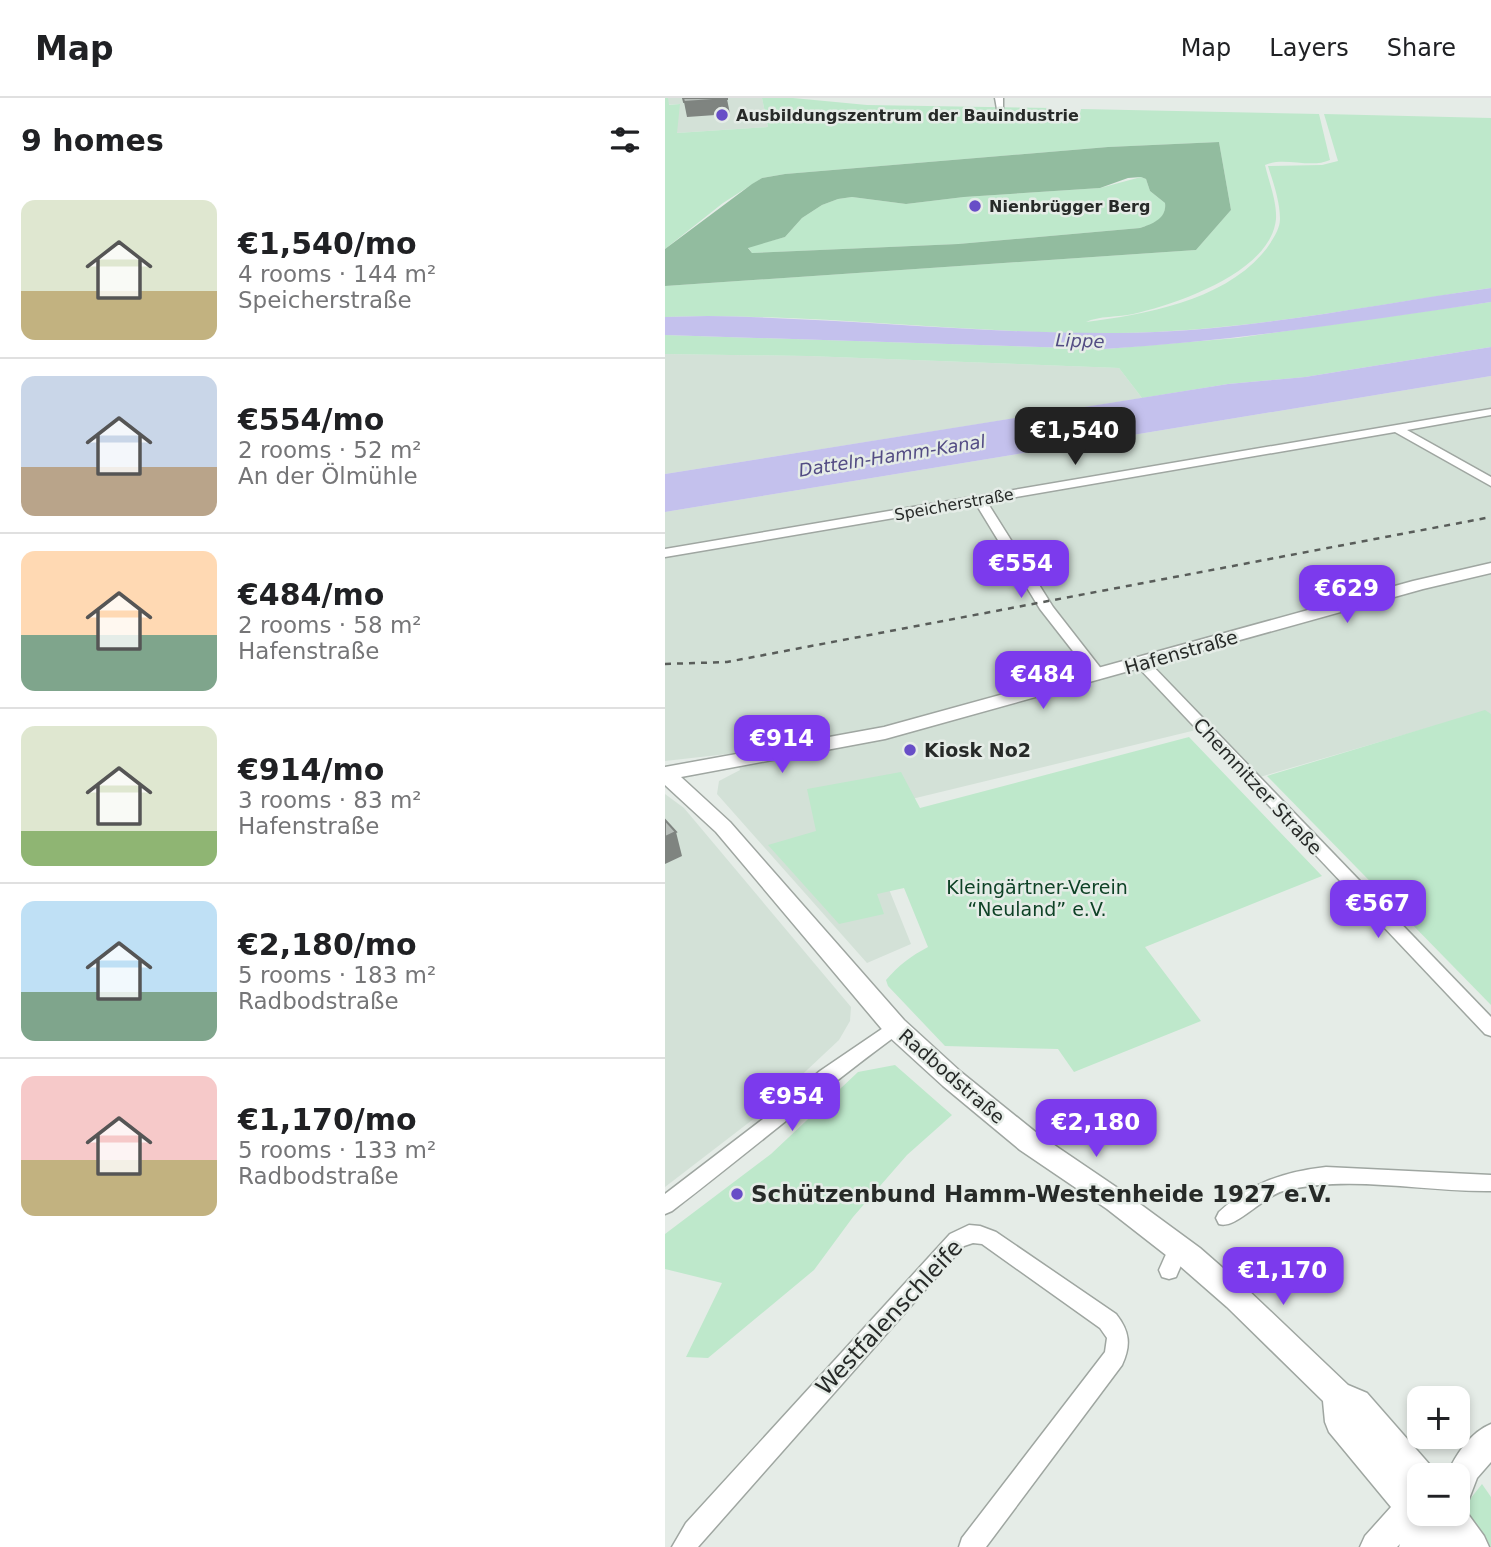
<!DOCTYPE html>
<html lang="en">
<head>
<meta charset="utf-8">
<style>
	body { margin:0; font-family:"DejaVu Sans",sans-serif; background:#f2f2f2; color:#202124; height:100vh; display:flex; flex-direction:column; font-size:26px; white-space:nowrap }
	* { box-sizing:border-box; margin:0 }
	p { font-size:23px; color:#757577 }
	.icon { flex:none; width:38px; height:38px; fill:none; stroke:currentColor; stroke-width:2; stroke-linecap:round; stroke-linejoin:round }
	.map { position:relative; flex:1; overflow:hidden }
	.drawer { display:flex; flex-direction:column; background:#fff; width:665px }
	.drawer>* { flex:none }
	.controls { position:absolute; left:742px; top:1288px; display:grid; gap:14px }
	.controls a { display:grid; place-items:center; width:63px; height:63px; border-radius:14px; background:#fff; box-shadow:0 4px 10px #0003; font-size:35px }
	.price { position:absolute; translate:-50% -60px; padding:0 16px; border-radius:14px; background:#7c3aed; color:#fff; font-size:23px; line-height:46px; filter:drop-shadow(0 2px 4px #0008) }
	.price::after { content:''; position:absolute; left:50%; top:42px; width:21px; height:16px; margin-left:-10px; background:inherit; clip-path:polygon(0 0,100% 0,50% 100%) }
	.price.active { background:#222; color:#fff }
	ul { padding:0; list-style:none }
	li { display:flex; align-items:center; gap:21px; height:175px; padding:0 21px }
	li+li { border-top:2px solid #e0e0e0 }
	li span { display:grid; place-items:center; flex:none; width:196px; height:140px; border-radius:14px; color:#555 }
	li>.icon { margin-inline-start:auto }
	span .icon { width:84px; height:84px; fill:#fffc; stroke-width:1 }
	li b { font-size:30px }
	h2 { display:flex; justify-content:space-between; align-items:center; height:84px; padding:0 21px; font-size:30px }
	header { display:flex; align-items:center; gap:42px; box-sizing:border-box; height:98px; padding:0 35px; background:#fff; border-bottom:2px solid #e0e0e0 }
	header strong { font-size:33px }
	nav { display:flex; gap:38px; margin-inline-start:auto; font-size:24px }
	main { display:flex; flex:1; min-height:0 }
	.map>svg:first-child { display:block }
	.built { fill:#d3e1d7 }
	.green { fill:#bee8cb }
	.forest { fill:#92bc9f; fill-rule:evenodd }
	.water { fill:#c4c1ed }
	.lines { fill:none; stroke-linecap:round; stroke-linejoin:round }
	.street-casing { stroke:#9fa6a1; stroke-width:3 }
	.secondary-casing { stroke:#9fa6a1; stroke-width:3 }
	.street { fill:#fff; fill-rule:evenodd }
	.secondary { fill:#fff; fill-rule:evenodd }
	.rail { stroke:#595d5a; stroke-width:2.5; stroke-dasharray:6 6; stroke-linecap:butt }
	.shaded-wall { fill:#7f8480 }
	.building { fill:#b5bcb7; stroke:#7f8480; stroke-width:2 }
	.poi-dot { fill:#684ec7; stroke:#e5ece7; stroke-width:2.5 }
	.labels { text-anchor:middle; stroke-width:5; stroke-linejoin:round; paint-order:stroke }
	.far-poi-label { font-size:16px; font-weight:bold; fill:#272a28; stroke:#e5ece7; text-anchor:start }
	.far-street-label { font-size:16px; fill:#272a28; stroke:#e5ece7 }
	.far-water-label { font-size:18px; font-style:italic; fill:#534c84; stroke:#e5ece7 }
	.street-label { font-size:19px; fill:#272a28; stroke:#e5ece7 }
	.poi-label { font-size:19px; font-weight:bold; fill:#272a28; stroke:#e5ece7; text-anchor:start }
	.park-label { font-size:19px; fill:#0e4226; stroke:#e5ece7 }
	.near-poi-label { font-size:23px; font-weight:bold; fill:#272a28; stroke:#e5ece7; text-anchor:start }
	.near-street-label { font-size:23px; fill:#272a28; stroke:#e5ece7 }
</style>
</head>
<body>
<header>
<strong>Map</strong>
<nav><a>Map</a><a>Layers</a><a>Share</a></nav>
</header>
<main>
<section class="drawer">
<h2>9 homes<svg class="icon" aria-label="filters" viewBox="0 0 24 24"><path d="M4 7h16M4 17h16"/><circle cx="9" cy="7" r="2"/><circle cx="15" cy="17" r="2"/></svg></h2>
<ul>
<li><span style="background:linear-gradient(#dfe7d0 65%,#c2b280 0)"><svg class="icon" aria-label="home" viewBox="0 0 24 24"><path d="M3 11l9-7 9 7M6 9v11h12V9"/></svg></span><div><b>€1,540/mo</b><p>4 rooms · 144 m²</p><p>Speicherstraße</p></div></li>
<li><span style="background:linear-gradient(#c9d6e8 65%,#b9a48a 0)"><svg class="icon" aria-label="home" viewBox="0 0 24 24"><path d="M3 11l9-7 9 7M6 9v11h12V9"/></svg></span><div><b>€554/mo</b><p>2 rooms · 52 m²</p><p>An der Ölmühle</p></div></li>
<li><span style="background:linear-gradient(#ffd9b3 60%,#7fa58c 0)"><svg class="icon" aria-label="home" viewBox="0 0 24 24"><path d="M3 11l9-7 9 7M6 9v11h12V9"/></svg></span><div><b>€484/mo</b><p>2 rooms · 58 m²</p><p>Hafenstraße</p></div></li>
<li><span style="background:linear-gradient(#dfe7d0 75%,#8fb573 0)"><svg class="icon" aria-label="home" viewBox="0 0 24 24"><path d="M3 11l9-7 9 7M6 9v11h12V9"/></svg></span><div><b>€914/mo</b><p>3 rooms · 83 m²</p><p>Hafenstraße</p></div></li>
<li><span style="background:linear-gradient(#bfe0f5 65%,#7fa58c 0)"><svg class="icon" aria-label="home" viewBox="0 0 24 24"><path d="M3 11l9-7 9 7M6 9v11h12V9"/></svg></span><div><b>€2,180/mo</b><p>5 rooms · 183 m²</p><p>Radbodstraße</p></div></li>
<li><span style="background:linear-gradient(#f6c9c9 60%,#c2b280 0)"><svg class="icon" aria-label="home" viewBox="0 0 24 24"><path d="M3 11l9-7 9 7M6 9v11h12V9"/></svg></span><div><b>€1,170/mo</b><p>5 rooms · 133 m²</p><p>Radbodstraße</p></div></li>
</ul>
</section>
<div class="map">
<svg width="826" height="1449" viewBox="0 0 826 1449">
	<rect width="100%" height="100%" fill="#e5ece7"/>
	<!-- built -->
	<g class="built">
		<polygon points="0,0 97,0 103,29 11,35 14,6 0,7"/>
		<polygon points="0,256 143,258 454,270 477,300 0,376"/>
		<polygon points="826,278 826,618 817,614 581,683 531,632 193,714 246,846 202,865 52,696 54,683 75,672 71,655 0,663 0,414"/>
		<polygon points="0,696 19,710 186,909 185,923 174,942 95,1016 0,1089"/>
	</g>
	<!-- green -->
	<g class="green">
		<path d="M 0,0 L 3,0 L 4,7 L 15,6 L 12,35 L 103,29 L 97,0 L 128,0 L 202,7 L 388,10 L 386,23 L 413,24 L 416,11 L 654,16 L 665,62 C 645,71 619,58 600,67 C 604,84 612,104 611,121 C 606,174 512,206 468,216 C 454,219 433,218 421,224 C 483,216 562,202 602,150 C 608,141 615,131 615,121 C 615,103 608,84 603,68 L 657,67 L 673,63 L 659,16 L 826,20 L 826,190 C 702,208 577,234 452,235 C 301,237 151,214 0,219 L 0,188 L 531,152 L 566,112 L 554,44 L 443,49 L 120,76 L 97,80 L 58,105 L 0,151 Z"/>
		<path d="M 476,79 L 481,81 L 485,93 L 500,105 C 502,121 488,126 475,130 L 293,146 L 87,155 L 83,149 L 120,139 L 137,120 L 157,107 L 173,101 L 187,99 L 241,106 L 299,99 L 435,90 Z"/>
		<polygon points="826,204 826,249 640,279 563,286 477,300 454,270 143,258 0,256 0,237 440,251 572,240"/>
		<polygon points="820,612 826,616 826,907 602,678"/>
		<path d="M 524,639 L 657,778 L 480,849 L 536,923 L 409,974 L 393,951 L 280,948 L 223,888 L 221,882 C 234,867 246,858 263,849 L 239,790 L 212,796 L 219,816 L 174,826 L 103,747 L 151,733 L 142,691 L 236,674 L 255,710 Z"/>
		<polygon points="230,967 287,1017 242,1057 188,1119 149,1172 43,1260 21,1259 57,1185 0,1171 0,1136 106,1056 193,974"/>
		<polygon points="817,1386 826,1399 826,1449 823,1449 798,1410"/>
	</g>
	<!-- forest -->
	<path class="forest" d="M 554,44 L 566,112 L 531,152 L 0,188 L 0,151 L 87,86 L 97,80 L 120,76 L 443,49 ZM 476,79 L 481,81 L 485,93 L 500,105 C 502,120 488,126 475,130 L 293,146 L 87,155 L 83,150 L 120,139 L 137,120 L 157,107 L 173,101 L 187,99 L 241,106 L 299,99 L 435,90 L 463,80 Z"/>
	<!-- water -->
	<g class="water">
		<path d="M 826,190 L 826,204 C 698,223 569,243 439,251 L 0,237 L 0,219 L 43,218 C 179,220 315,236 452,235 C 575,235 703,207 826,190 Z"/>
		<polygon points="826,249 826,278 0,414 0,376 563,286 640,279"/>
	</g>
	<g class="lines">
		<!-- street casing -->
		<g class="street-casing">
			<g id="street">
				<polygon points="330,0 338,0 338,11 332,11"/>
				<polygon points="826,311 826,317 742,332 826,379 826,388 730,334 322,404 388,509 441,577 434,581 429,580 375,511 311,406 0,459 0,451"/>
				<polygon points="477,561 482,562 826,919 826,938 820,936 472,568 470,565"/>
				<path d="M 230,922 L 236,924 L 239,929 L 236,934 C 158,991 84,1054 7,1113 L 0,1116 L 0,1096 L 107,1014 L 155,973 Z"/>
				<path d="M 661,1069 L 826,1077 L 826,1093 C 757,1094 685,1076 618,1093 C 597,1099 570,1132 554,1126 L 551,1120 L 554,1114 C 586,1085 618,1074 661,1069 Z"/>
				<path d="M 304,1127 L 315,1128 L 331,1134 L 451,1216 C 465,1234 466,1247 457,1267 L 321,1449 L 294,1449 L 297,1440 L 440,1254 L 442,1240 L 435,1230 L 317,1146 L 308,1145 L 299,1148 L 33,1449 L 7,1449 L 21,1425 L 285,1136 Z"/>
				<polygon points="513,1142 520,1145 523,1151 511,1179 504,1181 497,1179 494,1172 506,1145"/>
			</g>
		</g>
		<!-- secondary casing -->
		<g class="secondary-casing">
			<path id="secondary" d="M 826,465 L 826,475 L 758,491 L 220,641 L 16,679 L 65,724 L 239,922 L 296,974 L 373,1036 L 460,1095 L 535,1150 L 582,1191 L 683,1287 L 702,1295 L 765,1367 L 769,1377 L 754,1377 L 754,1416 L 793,1416 L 793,1377 L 782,1377 C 790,1357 806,1334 826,1326 L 826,1364 L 812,1380 L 804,1401 L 795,1405 L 819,1438 L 824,1449 L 734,1449 L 735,1446 L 732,1449 L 695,1449 L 700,1438 L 726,1409 L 664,1334 L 660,1324 L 658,1303 L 562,1209 L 515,1168 L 442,1111 L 355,1052 L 278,988 L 221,936 L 51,734 L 0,687 L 0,669 L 219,629 L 748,483 Z"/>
		</g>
		<!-- street -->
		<use href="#street" class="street"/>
		<!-- secondary -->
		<use href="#secondary" class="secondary"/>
		<!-- rail -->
		<polyline class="rail" points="0,566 62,564 826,419"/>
	</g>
	<!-- shaded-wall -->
	<g class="shaded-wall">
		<polygon points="62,1 65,16 22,19 19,4"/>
		<polygon points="11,734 17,758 0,766 0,739"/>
	</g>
	<!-- building -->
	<g class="building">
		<polygon points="18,0 62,0 62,1 19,4"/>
		<polygon points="0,722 11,734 0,739"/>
	</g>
	<!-- markers -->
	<g class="poi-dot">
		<circle cx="57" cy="17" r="7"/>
		<circle cx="310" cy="108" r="7"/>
		<circle cx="245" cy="652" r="7"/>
		<circle cx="72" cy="1096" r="7"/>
	</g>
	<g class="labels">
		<!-- far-poi labels -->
		<g class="far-poi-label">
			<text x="71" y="23">Ausbildungszentrum der Bauindustrie</text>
			<text x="324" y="114">Nienbrügger Berg</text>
		</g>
		<!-- far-street labels -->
		<g class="far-street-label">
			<text transform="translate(289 406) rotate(-10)" y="6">Speicherstraße</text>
		</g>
		<!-- far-water labels -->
		<g class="far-water-label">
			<text transform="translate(415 243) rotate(2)" y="6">Lippe</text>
			<text transform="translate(227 358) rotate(-9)" y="6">Datteln-Hamm-Kanal</text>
		</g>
		<!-- street labels -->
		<g class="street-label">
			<text transform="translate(516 554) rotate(-16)" y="7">Hafenstraße</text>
			<text transform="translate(593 688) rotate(47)" y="7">Chemnitzer Straße</text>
			<text transform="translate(287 978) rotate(41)" y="7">Radbodstraße</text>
		</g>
		<!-- poi labels -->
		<g class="poi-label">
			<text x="259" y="659">Kiosk No2</text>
		</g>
		<!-- park labels -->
		<g class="park-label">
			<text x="372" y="796">Kleingärtner-Verein<tspan x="372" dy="22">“Neuland” e.V.</tspan></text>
		</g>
		<!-- near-poi labels -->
		<g class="near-poi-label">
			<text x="86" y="1104">Schützenbund Hamm-Westenheide 1927 e.V.</text>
		</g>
		<!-- near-street labels -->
		<g class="near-street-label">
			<text transform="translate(224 1219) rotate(-47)" y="8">Westfalenschleife</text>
		</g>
	</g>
</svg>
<div class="controls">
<a>+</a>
<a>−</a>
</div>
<b class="price active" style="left:410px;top:369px">€1,540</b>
<b class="price" style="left:356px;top:502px">€554</b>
<b class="price" style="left:682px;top:527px">€629</b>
<b class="price" style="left:378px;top:613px">€484</b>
<b class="price" style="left:117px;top:677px">€914</b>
<b class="price" style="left:713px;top:842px">€567</b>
<b class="price" style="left:127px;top:1035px">€954</b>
<b class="price" style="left:431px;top:1061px">€2,180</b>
<b class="price" style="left:618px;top:1209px">€1,170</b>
</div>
</main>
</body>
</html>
